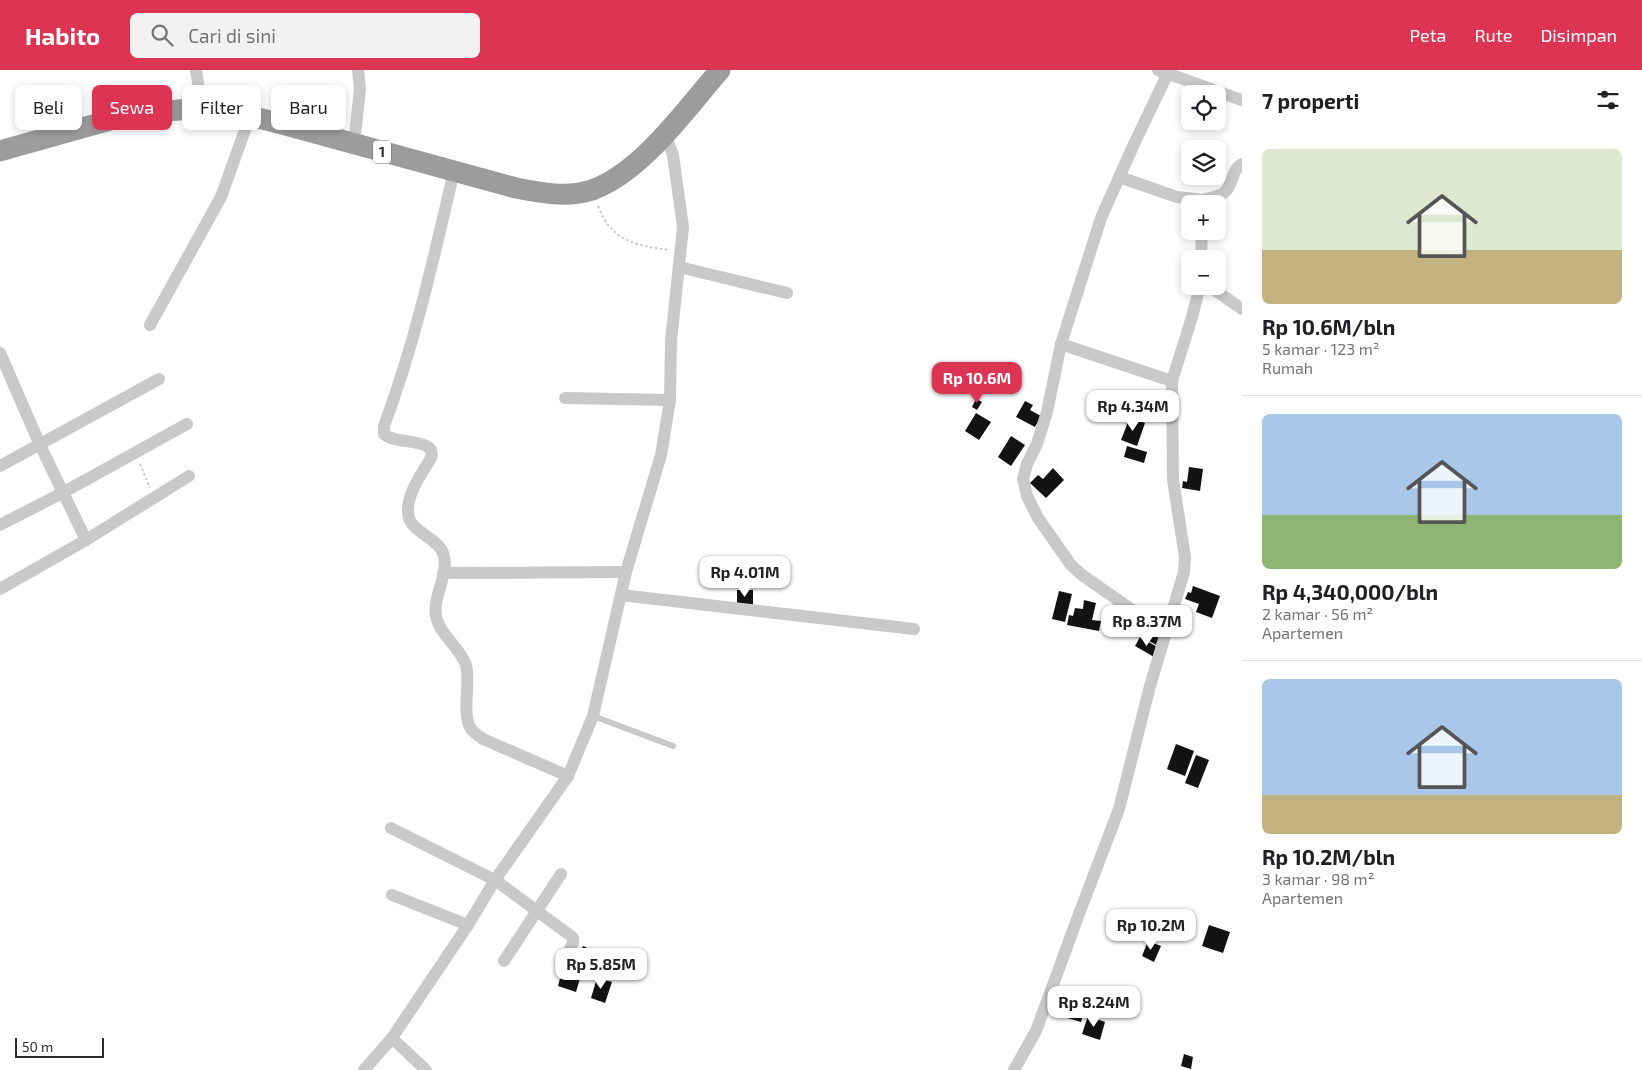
<!DOCTYPE html>
<html lang="id">
<head>
<meta charset="utf-8">
<style>
	body { margin:0; font-family:"Exo 2",sans-serif; background:#f2f2f2; color:#202124; height:100vh; display:flex; flex-direction:column; font-size:19px; white-space:nowrap }
	* { box-sizing:border-box; margin:0 }
	p { font-size:16px; color:#757577 }
	.icon { flex:none; width:28px; height:28px; fill:none; stroke:currentColor; stroke-width:2; stroke-linecap:round; stroke-linejoin:round }
	.map { position:relative; flex:1; overflow:hidden }
	.details { display:flex; flex-direction:column; background:#fff; width:400px }
	.details>* { flex:none }
	.guide { position:absolute; left:15px; top:15px; width:475px; height:45px; display:flex; gap:10px }
	.buttons { position:absolute; left:1181px; top:15px; display:grid; gap:10px }
	.buttons a { display:grid; place-items:center; width:45px; height:45px; border-radius:8px; background:#fff; box-shadow:0 2px 8px #0003; font-size:25px }
	.scale { position:absolute; left:15px; bottom:12px; width:89px; box-sizing:border-box; padding-left:5px; border:2px solid #2c2c2c; border-top:0; font-size:14px; line-height:18px; white-space:nowrap; color:#2c2c2c; -webkit-text-stroke:4px #fff; paint-order:stroke }
	.price { position:absolute; translate:-50% -42px; padding:0 11px; border-radius:10px; background:#fff; color:#222; font-size:16px; line-height:32px; filter:drop-shadow(0 1px 2px #0008) }
	.price::after { content:''; position:absolute; left:50%; top:30px; width:15px; height:11px; margin-left:-8px; background:inherit; clip-path:polygon(0 0,100% 0,50% 100%) }
	.price.current { background:#dd3454; color:#fff }
	ul { padding:0; list-style:none }
	li { display:grid; align-content:center; gap:10px; height:265px; padding:0 20px }
	li+li { border-top:1px solid #e0e0e0 }
	li span { display:grid; place-items:center; height:155px; border-radius:8px; color:#555 }
	li>.icon { margin-inline-start:auto }
	span .icon { width:90px; height:90px; fill:#fffc; stroke-width:1 }
	li b { font-size:21px }
	h2 { display:flex; justify-content:space-between; align-items:center; height:60px; padding:0 20px; font-size:21px }
	.tag { padding:0 18px; border-radius:8px; background:#fff; box-shadow:0 2px 8px #0003; font-size:18px; line-height:45px }
	.tag.current { background:#dd3454; color:#fff }
	header { display:flex; align-items:center; gap:30px; box-sizing:border-box; height:70px; padding:0 25px; background:#dd3454; color:#fff }
	header strong { font-size:24px }
	nav { display:flex; gap:28px; margin-inline-start:auto; font-size:18px }
	.search { width:350px; height:45px; background:#f2f2f2; display:flex; align-items:center; gap:12px; box-sizing:border-box; padding:0 18px; border-radius:8px; color:#757577; font-size:19px }
	main { display:flex; flex:1; min-height:0 }
	.map>svg:first-child { display:block }
	.building { fill:#131313 }
	.lines { fill:none; stroke-linecap:round; stroke-linejoin:round }
	.path { stroke:#c9c9c9; stroke-width:2; stroke-dasharray:2.5 2.5; stroke-linecap:butt }
	.service { stroke:#c9c9c9; stroke-width:6 }
	.minor { stroke:#c9c9c9; stroke-width:12 }
	.trunk { stroke:#9c9c9c; stroke-width:21 }
	.labels { text-anchor:middle; stroke-width:5; stroke-linejoin:round; paint-order:stroke }
	.shield { fill:#fff; stroke:#6b6b6b; stroke-width:1 }
	.shield-label { font-size:14px; font-weight:bold; fill:#2c2c2c }
</style>
</head>
<body>
<header>
<strong>Habito</strong>
<div class="search"><svg class="icon" aria-label="search" viewBox="0 0 24 24"><circle cx="10" cy="10" r="6"/><path d="M15 15l6 6"/></svg>Cari di sini</div>
<nav><a>Peta</a><a>Rute</a><a>Disimpan</a></nav>
</header>
<main>
<div class="map">
<svg width="1242" height="1000" viewBox="0 0 1242 1000">
	<rect width="100%" height="100%" fill="#fff"/>
	<!-- building -->
	<g class="building">
		<polygon points="976,329 982,332 977,340 972,337"/>
		<polygon points="1025,331 1033,335 1030,340 1041,346 1035,357 1016,347"/>
		<polygon points="976,343 991,352 979,370 965,361"/>
		<polygon points="1130,347 1145,353 1137,376 1121,370"/>
		<polygon points="1011,366 1025,375 1011,396 998,387"/>
		<polygon points="1127,376 1147,382 1144,393 1124,387"/>
		<polygon points="1189,397 1203,399 1200,421 1182,418 1183,411 1187,412"/>
		<polygon points="1053,398 1064,410 1046,428 1030,413 1038,405 1043,409"/>
		<polygon points="1193,516 1220,526 1212,548 1196,542 1199,534 1185,529 1188,522 1191,523"/>
		<rect x="737" y="520" width="16" height="15"/>
		<polygon points="1059,521 1072,524 1065,552 1052,549"/>
		<polygon points="1084,530 1096,533 1092,550 1101,551 1099,561 1067,555 1069,545 1073,546 1075,538 1083,539"/>
		<polygon points="1143,555 1162,566 1156,575 1138,564"/>
		<polygon points="1140,567 1159,578 1154,587 1135,576"/>
		<polygon points="1176,674 1194,681 1185,706 1167,699"/>
		<polygon points="1196,685 1209,690 1198,718 1185,713"/>
		<polygon points="1209,855 1230,862 1223,883 1202,876"/>
		<polygon points="1148,871 1161,876 1154,892 1142,886"/>
		<polygon points="583,876 594,881 589,891 579,886"/>
		<polygon points="595,883 604,887 599,899 589,895"/>
		<polygon points="568,901 581,905 576,922 558,916 561,905 566,906"/>
		<polygon points="597,908 612,912 605,933 591,928"/>
		<polygon points="1059,927 1086,935 1081,952 1054,944"/>
		<polygon points="1088,946 1105,952 1100,970 1082,964"/>
		<polygon points="1184,984 1193,987 1191,999 1181,996"/>
	</g>
	<g class="lines">
		<!-- path -->
		<g class="path">
			<path d="M 598,136 C 611,171 636,176 670,180"/>
			<polyline points="140,394 150,418"/>
		</g>
		<!-- service -->
		<polyline class="service" points="593,646 673,676"/>
		<!-- minor -->
		<g class="minor">
			<polyline points="196,0 202,38"/>
			<polyline points="1158,0 1242,30"/>
			<polyline points="1168,3 1134,74 1101,148 1061,274 1047,342 1037,374 1027,394 1023,409 1027,426 1038,448 1071,495 1082,505 1138,544 1149,547 1172,546"/>
			<polyline points="354,74 360,19 358,0"/>
			<path d="M 454,101 C 434,187 415,273 384,356 L 384,364 C 394,375 438,367 431,388 C 421,405 407,423 408,443 C 409,462 437,467 443,483 C 451,505 430,527 437,550 C 441,565 460,578 466,595 C 471,614 461,643 471,659 C 474,663 479,666 483,669 L 568,706"/>
			<polyline points="1119,107 1177,127 1203,130"/>
			<path d="M 1202,134 L 1203,130 C 1209,128 1217,127 1222,124 C 1234,118 1230,100 1242,94"/>
			<polyline points="1201,189 1202,161"/>
			<polyline points="679,197 787,223"/>
			<polyline points="1209,216 1242,239"/>
			<polyline points="150,255 221,127 250,46"/>
			<polyline points="1061,274 1172,311"/>
			<polyline points="0,283 40,375 86,470"/>
			<polyline points="565,328 670,330"/>
			<polyline points="0,396 159,309"/>
			<polyline points="0,455 64,422 187,354"/>
			<polyline points="443,503 626,502"/>
			<polyline points="0,519 86,470 189,406"/>
			<polyline points="621,525 914,559"/>
			<polyline points="391,758 495,810 571,866 573,868 573,873 564,891"/>
			<polyline points="392,825 468,855"/>
			<polyline points="504,891 561,804"/>
			<polyline points="392,968 426,1000"/>
			<polyline points="364,1000 392,968 468,855 495,810 568,706 593,646 626,502 661,385 670,330 671,271 683,157 673,85 665,64"/>
			<polyline points="1014,1000 1036,961 1079,844 1119,739 1150,616 1184,502 1185,487 1173,410 1172,311 1192,247 1200,216"/>
		</g>
		<!-- trunk -->
		<path class="trunk" d="M 0,81 L 132,44 L 202,38 L 230,41 L 286,55 L 516,118 C 541,123 568,128 592,120 C 642,102 686,39 720,0"/>
	</g>
	<g class="labels">
		<!-- shield labels -->
		<rect class="shield" x="373" y="70.5" width="18" height="23" rx="4"/>
		<g class="shield-label">
			<text x="382" y="87">1</text>
		</g>
	</g>
</svg>
<div class="buttons">
<a><svg class="icon" aria-label="locate" viewBox="0 0 24 24"><circle cx="12" cy="12" r="6"/><path d="M12 2v4M12 18v4M2 12h4M18 12h4"/></svg></a>
<a><svg class="icon" aria-label="layers" viewBox="0 0 24 24"><path d="M12 4l9 5-9 5-9-5zM3 14l9 5 9-5"/></svg></a>
<a>+</a>
<a>−</a>
</div>
<div class="scale">50 m</div>
<b class="price current" style="left:977px;top:334px">Rp 10.6M</b>
<b class="price" style="left:1133px;top:362px">Rp 4.34M</b>
<b class="price" style="left:745px;top:528px">Rp 4.01M</b>
<b class="price" style="left:1147px;top:577px">Rp 8.37M</b>
<b class="price" style="left:1151px;top:881px">Rp 10.2M</b>
<b class="price" style="left:601px;top:920px">Rp 5.85M</b>
<b class="price" style="left:1094px;top:958px">Rp 8.24M</b>
<div class="guide">
<a class="tag">Beli</a>
<a class="tag current">Sewa</a>
<a class="tag">Filter</a>
<a class="tag">Baru</a>
</div>
</div>
<section class="details">
<h2>7 properti<svg class="icon" aria-label="filters" viewBox="0 0 24 24"><path d="M4 7h16M4 17h16"/><circle cx="9" cy="7" r="2"/><circle cx="15" cy="17" r="2"/></svg></h2>
<ul>
<li><span style="background:linear-gradient(#dfe7d0 65%,#c2b280 0)"><svg class="icon" aria-label="home" viewBox="0 0 24 24"><path d="M3 11l9-7 9 7M6 9v11h12V9"/></svg></span><div><b>Rp 10.6M/bln</b><p>5 kamar · 123 m²</p><p>Rumah</p></div></li>
<li><span style="background:linear-gradient(#a9c7e8 65%,#8fb573 0)"><svg class="icon" aria-label="home" viewBox="0 0 24 24"><path d="M3 11l9-7 9 7M6 9v11h12V9"/></svg></span><div><b>Rp 4,340,000/bln</b><p>2 kamar · 56 m²</p><p>Apartemen</p></div></li>
<li><span style="background:linear-gradient(#a9c7e8 75%,#c2b280 0)"><svg class="icon" aria-label="home" viewBox="0 0 24 24"><path d="M3 11l9-7 9 7M6 9v11h12V9"/></svg></span><div><b>Rp 10.2M/bln</b><p>3 kamar · 98 m²</p><p>Apartemen</p></div></li>
</ul>
</section>
</main>
</body>
</html>
